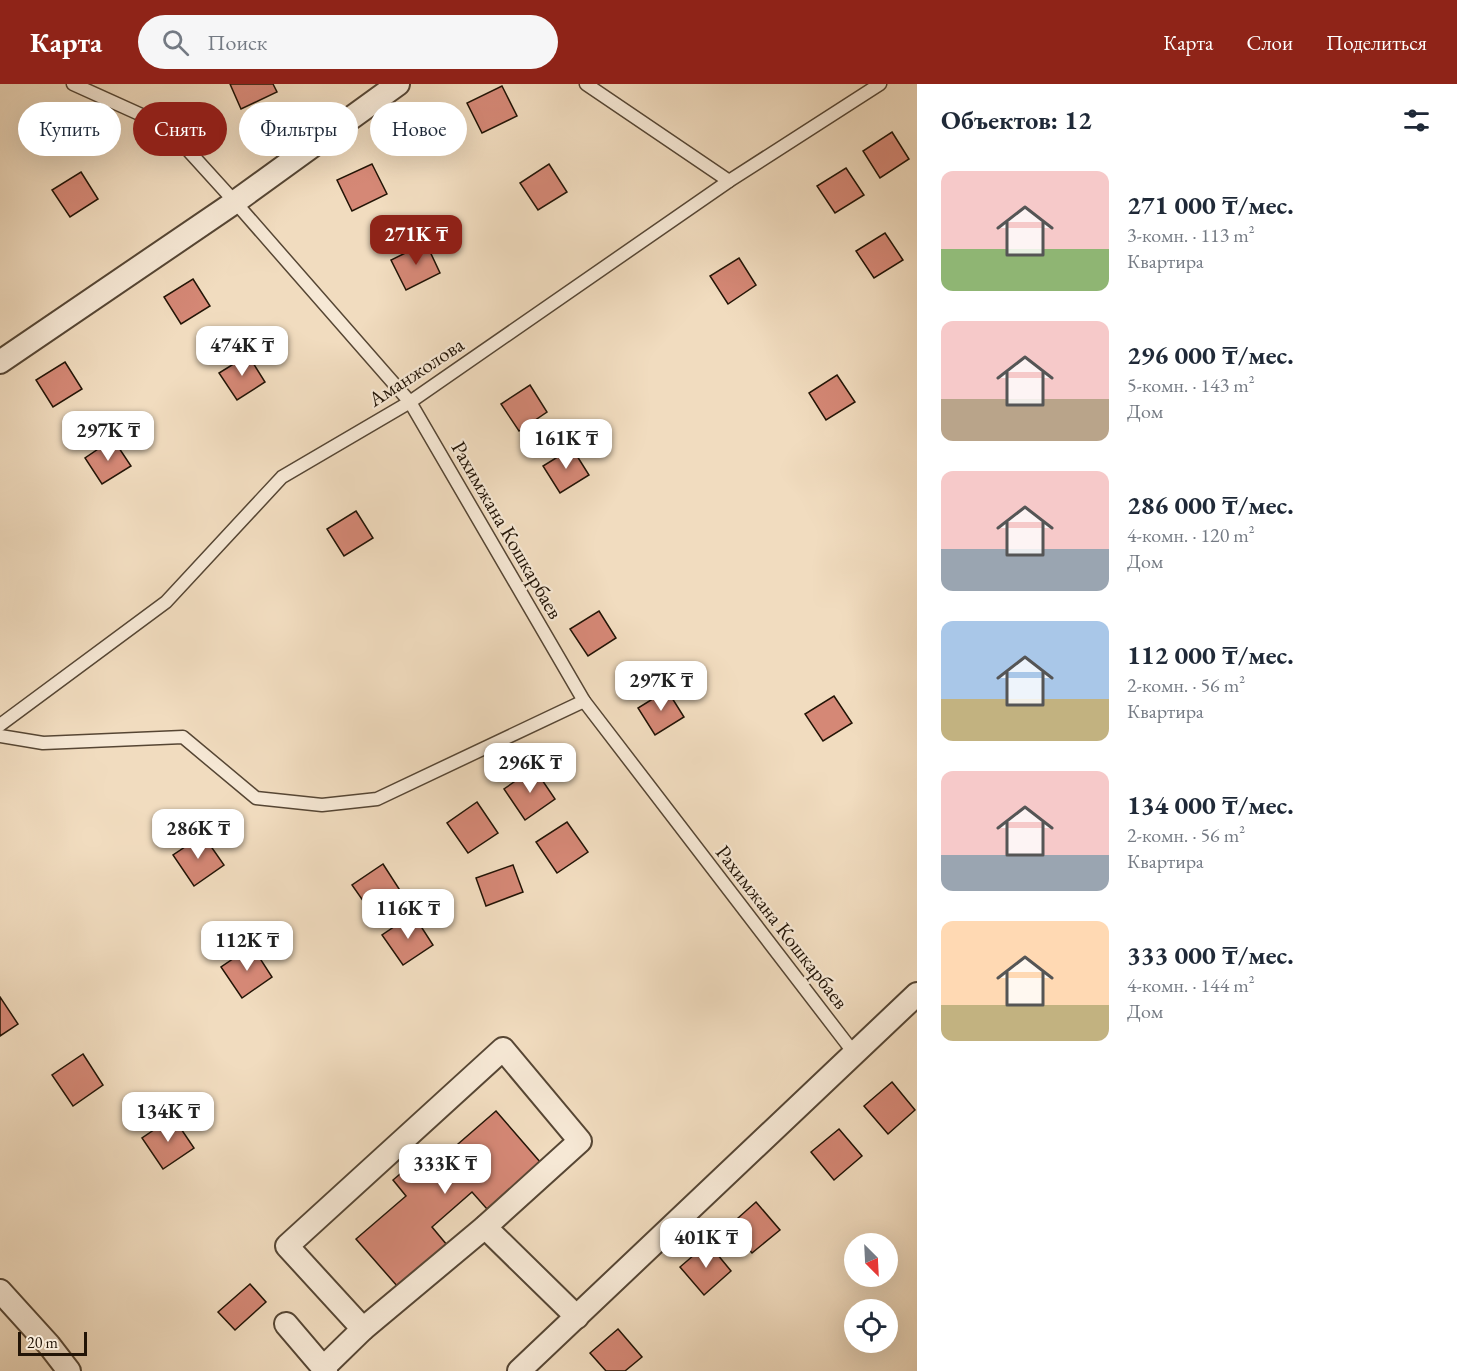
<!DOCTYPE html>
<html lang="ru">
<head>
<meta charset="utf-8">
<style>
	body { margin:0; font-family:"EB Garamond",serif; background:#f6f6f7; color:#1f2937; height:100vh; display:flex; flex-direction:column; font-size:22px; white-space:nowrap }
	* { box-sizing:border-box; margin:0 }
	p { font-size:20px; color:#747a83 }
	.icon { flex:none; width:33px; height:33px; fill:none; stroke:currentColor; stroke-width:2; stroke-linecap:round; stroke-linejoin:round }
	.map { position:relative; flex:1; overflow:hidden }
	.sheet { display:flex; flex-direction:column; background:#fff; width:540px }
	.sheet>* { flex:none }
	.banner { position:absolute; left:18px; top:18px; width:570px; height:54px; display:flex; gap:12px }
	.needle { width:39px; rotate:156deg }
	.buttons { position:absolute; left:844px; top:1149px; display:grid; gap:12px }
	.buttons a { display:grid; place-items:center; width:54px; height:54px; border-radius:50%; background:#fff; box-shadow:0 6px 24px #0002; font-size:30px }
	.scale { position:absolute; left:18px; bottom:15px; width:69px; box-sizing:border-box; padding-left:6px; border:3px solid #221406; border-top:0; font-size:16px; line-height:21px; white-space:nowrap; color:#221406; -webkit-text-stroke:4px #f6e8d5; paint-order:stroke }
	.price { position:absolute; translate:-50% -51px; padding:0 14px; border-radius:12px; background:#fff; color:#222; font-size:20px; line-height:39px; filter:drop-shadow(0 2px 3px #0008) }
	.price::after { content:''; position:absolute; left:50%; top:36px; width:18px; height:14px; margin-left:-9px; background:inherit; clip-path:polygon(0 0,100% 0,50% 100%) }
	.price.active { background:#8f2418; color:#fff }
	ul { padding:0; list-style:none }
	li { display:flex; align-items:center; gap:18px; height:150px; padding:0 24px }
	li span { display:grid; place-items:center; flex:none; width:168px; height:120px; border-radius:12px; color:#555 }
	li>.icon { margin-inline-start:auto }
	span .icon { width:72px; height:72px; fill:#fffc; stroke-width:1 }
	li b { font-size:26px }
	h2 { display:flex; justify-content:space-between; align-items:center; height:72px; padding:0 24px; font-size:26px }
	.pill { padding:0 21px; border-radius:27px; background:#fff; box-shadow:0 6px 24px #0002; font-size:21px; line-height:54px }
	.pill.active { background:#8f2418; color:#fff }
	header { display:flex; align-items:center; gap:36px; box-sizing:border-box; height:84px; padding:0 30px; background:#8f2418; color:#fff }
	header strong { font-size:28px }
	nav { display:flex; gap:33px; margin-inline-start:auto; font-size:21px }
	.search { width:420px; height:54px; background:#f6f6f7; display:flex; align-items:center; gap:15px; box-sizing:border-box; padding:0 21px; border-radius:33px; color:#747a83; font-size:22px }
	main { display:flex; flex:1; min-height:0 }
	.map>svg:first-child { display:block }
	.building { fill:#d58876; stroke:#221406; stroke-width:1.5 }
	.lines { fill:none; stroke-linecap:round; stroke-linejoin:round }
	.lane-casing { stroke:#564634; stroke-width:15 }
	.street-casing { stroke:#564634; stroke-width:26 }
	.lane { stroke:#f6e8d5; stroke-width:12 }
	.street { stroke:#f6e8d5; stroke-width:22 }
	.labels { text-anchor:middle; stroke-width:4.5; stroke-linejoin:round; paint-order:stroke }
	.street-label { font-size:21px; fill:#221406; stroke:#f6e8d5 }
</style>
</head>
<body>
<header>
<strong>Карта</strong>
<div class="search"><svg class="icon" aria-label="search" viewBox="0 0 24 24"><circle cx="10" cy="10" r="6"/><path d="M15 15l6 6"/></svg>Поиск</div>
<nav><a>Карта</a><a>Слои</a><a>Поделиться</a></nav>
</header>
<main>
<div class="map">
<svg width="917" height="1287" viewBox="0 0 917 1287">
	<rect width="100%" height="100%" fill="#f1dcbf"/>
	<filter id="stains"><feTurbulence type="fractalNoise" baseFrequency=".00333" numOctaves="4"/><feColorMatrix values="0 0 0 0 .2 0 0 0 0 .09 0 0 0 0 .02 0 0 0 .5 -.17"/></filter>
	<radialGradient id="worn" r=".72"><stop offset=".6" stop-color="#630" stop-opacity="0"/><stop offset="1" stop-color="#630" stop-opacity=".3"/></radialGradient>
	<!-- building -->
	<g class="building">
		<polygon points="230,0 273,0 277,8 241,25"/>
		<polygon points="502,2 517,32 482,49 467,19"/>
		<polygon points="892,48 909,75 880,94 863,67"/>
		<polygon points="372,80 387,110 352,127 337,96"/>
		<polygon points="549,80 567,108 538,126 520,99"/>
		<polygon points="846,84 864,111 835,129 817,102"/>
		<polygon points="81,88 98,115 70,133 52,106"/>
		<polygon points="885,149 903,176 874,194 856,167"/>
		<polygon points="426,159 440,189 406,206 391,176"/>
		<polygon points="739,174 756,201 728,220 710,192"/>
		<polygon points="193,195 210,222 181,240 164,213"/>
		<polygon points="248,271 265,298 237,316 219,289"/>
		<polygon points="65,278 82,305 53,323 36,296"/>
		<polygon points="837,291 855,318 826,336 809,309"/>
		<polygon points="530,301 547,328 519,347 501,320"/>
		<polygon points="113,355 131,382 102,400 85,374"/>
		<polygon points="572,364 589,391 560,409 543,382"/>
		<polygon points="356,427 373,454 344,472 327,445"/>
		<polygon points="599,527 616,554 588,572 570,545"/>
		<polygon points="667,606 684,633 655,651 638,624"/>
		<polygon points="834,612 852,639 823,657 805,630"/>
		<polygon points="534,684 555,715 525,736 504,705"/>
		<polygon points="477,718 498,749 468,769 447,739"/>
		<polygon points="567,738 588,768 557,789 536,758"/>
		<polygon points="203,751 224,781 194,802 173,771"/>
		<polygon points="383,780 403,811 373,831 352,801"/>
		<polygon points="513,781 523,808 486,822 476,794"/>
		<polygon points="413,830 433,861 403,881 382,851"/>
		<polygon points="252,862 272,893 242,914 221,883"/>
		<polygon points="0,913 18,940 0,952"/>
		<polygon points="83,970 103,1001 73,1022 52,991"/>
		<polygon points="892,998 915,1026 888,1050 864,1022"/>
		<polygon points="496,1027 541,1079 487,1125 472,1108 432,1143 447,1161 398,1203 356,1155 406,1112 393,1096 433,1062 443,1073"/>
		<polygon points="173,1033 194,1064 163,1085 142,1054"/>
		<polygon points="839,1045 862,1072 834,1096 811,1068"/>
		<polygon points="756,1118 780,1146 752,1169 729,1142"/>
		<polygon points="708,1159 731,1187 704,1211 680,1183"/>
		<polygon points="250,1200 266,1218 235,1246 218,1228"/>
		<polygon points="618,1245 642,1273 625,1287 606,1287 590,1269"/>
	</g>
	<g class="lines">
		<!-- lane casing -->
		<g class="lane-casing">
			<g id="lane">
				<polyline points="73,0 166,42 235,118 410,318 584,617 854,969"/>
				<polyline points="586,0 729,97"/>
				<polyline points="0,641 166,518 282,393 410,318 729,97 880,0"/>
				<polyline points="0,652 43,659 183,653 256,714 322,721 377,715 584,617"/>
			</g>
		</g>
		<!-- street casing -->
		<g class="street-casing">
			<g id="street">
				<polyline points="0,278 235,118 398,0"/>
				<polygon points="503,965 580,1057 485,1143 363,1245 287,1162"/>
				<polyline points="485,1143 577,1233"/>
				<polyline points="0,1207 49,1261 69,1287"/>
				<polyline points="286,1240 326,1287"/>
				<polyline points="323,1284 363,1245"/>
				<polyline points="519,1287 917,910"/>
			</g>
		</g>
		<!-- lane -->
		<use href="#lane" class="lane"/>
		<!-- street -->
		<use href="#street" class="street"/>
	</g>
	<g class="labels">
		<!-- street labels -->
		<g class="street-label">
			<text transform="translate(416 288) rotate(-33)" y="7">Аманжолова</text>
			<text transform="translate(507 446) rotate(60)" y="7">Рахимжана Кошкарбаев</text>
			<text transform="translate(782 843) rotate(52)" y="7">Рахимжана Кошкарбаев</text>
		</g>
	</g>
	<rect width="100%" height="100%" filter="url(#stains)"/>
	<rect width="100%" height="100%" fill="url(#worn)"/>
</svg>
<div class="buttons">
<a><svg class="needle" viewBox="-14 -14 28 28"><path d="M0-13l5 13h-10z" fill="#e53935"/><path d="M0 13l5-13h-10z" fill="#747a83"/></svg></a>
<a><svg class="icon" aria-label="locate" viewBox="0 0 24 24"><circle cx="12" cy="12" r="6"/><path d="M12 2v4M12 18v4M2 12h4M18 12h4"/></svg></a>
</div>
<div class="scale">20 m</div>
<b class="price active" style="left:416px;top:182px">271K ₸</b>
<b class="price" style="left:242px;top:293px">474K ₸</b>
<b class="price" style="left:108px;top:378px">297K ₸</b>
<b class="price" style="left:566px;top:386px">161K ₸</b>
<b class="price" style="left:661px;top:628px">297K ₸</b>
<b class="price" style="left:530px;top:710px">296K ₸</b>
<b class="price" style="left:198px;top:776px">286K ₸</b>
<b class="price" style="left:408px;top:856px">116K ₸</b>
<b class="price" style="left:247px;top:888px">112K ₸</b>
<b class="price" style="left:168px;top:1059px">134K ₸</b>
<b class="price" style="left:445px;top:1111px">333K ₸</b>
<b class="price" style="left:706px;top:1185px">401K ₸</b>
<div class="banner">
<a class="pill">Купить</a>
<a class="pill active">Снять</a>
<a class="pill">Фильтры</a>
<a class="pill">Новое</a>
</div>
</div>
<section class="sheet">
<h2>Объектов: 12<svg class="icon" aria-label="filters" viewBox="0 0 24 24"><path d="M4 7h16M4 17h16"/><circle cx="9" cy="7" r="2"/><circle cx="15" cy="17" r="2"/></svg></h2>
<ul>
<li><span style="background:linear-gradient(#f6c9c9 65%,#8fb573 0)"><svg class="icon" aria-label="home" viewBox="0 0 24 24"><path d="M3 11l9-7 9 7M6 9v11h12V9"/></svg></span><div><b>271 000 ₸/мес.</b><p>3-комн. · 113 m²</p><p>Квартира</p></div></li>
<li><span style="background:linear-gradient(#f6c9c9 65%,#b9a48a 0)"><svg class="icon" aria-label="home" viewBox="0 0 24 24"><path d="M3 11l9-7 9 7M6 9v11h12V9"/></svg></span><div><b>296 000 ₸/мес.</b><p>5-комн. · 143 m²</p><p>Дом</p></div></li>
<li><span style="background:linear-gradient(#f6c9c9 65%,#9aa5b1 0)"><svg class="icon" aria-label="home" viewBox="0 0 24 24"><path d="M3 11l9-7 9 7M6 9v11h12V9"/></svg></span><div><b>286 000 ₸/мес.</b><p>4-комн. · 120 m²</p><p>Дом</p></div></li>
<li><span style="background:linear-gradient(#a9c7e8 65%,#c2b280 0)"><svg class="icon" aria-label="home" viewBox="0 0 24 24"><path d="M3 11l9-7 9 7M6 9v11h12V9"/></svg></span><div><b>112 000 ₸/мес.</b><p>2-комн. · 56 m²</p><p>Квартира</p></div></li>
<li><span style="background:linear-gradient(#f6c9c9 70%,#9aa5b1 0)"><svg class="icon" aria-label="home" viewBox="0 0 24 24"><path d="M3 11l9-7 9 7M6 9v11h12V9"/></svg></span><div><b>134 000 ₸/мес.</b><p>2-комн. · 56 m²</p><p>Квартира</p></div></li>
<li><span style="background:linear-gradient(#ffd9b3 70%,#c2b280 0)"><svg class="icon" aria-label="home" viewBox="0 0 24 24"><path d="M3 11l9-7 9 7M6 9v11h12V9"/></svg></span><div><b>333 000 ₸/мес.</b><p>4-комн. · 144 m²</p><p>Дом</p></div></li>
</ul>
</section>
</main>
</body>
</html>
